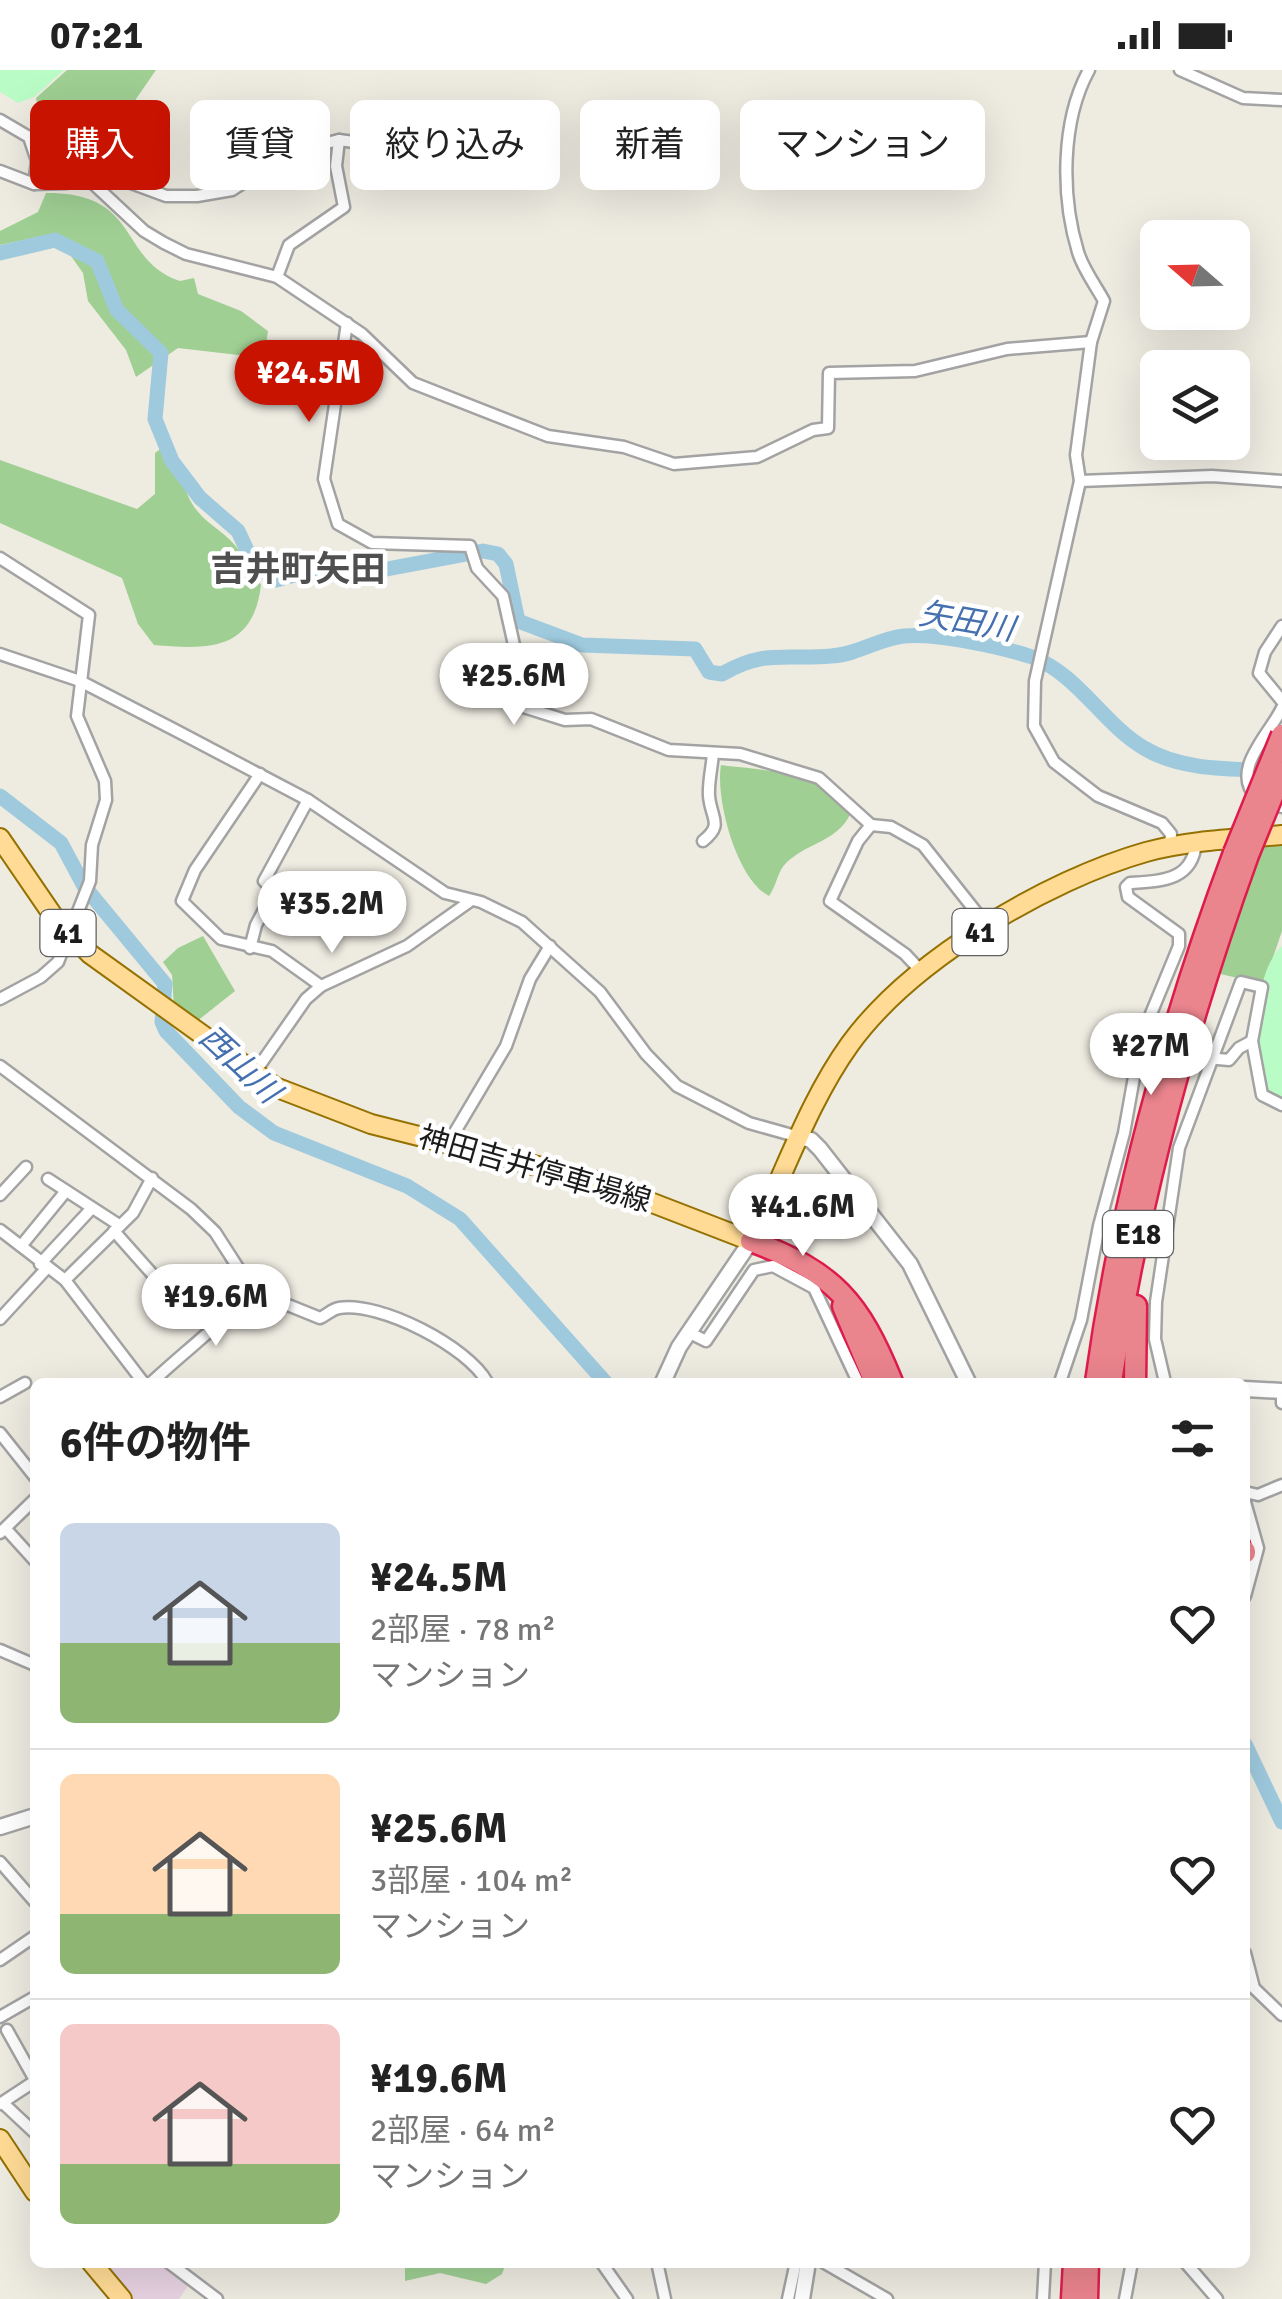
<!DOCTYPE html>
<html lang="ja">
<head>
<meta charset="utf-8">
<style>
	body { margin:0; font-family:Signika,"Noto Sans JP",sans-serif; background:#f2f2f2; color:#222; height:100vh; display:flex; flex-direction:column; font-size:38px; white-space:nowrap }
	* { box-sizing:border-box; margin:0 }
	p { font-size:32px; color:#767676 }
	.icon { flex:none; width:55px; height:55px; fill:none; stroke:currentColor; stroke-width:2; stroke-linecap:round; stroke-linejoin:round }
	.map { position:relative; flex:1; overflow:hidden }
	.sheet { position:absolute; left:30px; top:1308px; width:1220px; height:890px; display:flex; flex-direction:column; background:#fff; border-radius:15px; box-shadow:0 10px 40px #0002 }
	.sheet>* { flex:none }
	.top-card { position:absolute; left:30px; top:30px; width:1222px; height:90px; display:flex; gap:20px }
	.needle { width:65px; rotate:290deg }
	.buttons { position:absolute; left:1140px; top:150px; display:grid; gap:20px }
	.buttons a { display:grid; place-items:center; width:110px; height:110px; border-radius:15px; background:#fff; box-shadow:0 10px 40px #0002; font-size:50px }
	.price { position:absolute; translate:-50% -85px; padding:0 22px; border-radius:35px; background:#fff; color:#222; font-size:32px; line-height:65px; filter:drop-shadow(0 2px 5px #0008) }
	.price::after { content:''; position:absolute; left:50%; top:60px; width:30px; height:22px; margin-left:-15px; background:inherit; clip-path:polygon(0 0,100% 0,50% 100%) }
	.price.on { background:#c81300; color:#fff }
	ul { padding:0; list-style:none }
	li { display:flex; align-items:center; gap:30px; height:250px; padding:0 30px }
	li+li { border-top:2px solid #e0e0e0 }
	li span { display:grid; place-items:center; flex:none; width:280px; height:200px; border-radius:15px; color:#555 }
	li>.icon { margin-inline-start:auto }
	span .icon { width:120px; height:120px; fill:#fffc; stroke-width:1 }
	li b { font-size:42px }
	h2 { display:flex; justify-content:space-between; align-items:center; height:120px; padding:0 30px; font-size:42px }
	.pill { padding:0 35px; border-radius:15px; background:#fff; box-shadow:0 10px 40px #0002; font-size:35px; line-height:90px }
	.pill.on { background:#c81300; color:#fff }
	.status { display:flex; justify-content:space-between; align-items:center; height:70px; padding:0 50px; background:#fff; direction:ltr }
	.status svg { height:28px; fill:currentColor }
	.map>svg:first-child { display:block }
	.industrial { fill:#e7d2e1 }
	.forest { fill:#9fcf93 }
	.park { fill:#bafcc5 }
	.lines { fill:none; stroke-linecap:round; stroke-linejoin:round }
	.river { stroke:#9fcade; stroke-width:15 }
	.minor-casing { stroke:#a3a3a3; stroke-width:15 }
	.tertiary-casing { stroke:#a3a3a3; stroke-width:19 }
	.primary-casing { stroke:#947100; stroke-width:22 }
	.motorway-casing { stroke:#de1c4c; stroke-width:25 }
	.minor { stroke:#fff; stroke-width:10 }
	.tertiary { stroke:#fff; stroke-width:14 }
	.primary { stroke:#ffdb95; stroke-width:18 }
	.motorway { stroke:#ea848d; stroke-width:20 }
	.minor-bridge-casing { stroke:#a3a3a3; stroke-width:15; stroke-linecap:butt }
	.motorway-bridge-casing { stroke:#de1c4c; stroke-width:25; stroke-linecap:butt }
	.minor-bridge { stroke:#fff; stroke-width:10 }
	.motorway-bridge { stroke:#ea848d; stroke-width:20 }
	.labels { text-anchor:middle; stroke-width:9; stroke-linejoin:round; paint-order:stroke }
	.shield { fill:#fff; stroke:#606060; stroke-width:2.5 }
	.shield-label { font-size:28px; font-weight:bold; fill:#1c1c1c }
	.street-label { font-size:30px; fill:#1c1c1c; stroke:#fff }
	.water-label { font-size:32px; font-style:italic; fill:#4570af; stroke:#fff }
	.quarter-label { font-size:35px; font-weight:bold; fill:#4f4f4f; stroke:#fff }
</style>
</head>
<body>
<div class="status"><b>07:21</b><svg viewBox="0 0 49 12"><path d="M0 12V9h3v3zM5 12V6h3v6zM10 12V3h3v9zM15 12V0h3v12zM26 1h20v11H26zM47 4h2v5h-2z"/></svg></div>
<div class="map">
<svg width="1282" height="2229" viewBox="0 0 1282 2229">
	<rect width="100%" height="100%" fill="#eeebe1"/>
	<!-- industrial -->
	<polygon class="industrial" points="99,2193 164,2193 189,2214 179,2229 130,2229"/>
	<!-- forest -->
	<g class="forest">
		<path d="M 67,0 L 156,0 L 136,29 L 132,52 L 166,58 L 165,114 C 105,101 48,100 36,28 Z"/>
		<path d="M 46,123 C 142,122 118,191 180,211 L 194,208 L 198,224 L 241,241 L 268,261 L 264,288 L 178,278 L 136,307 L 126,280 L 88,231 L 83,203 L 71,186 L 42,166 L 0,175 L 0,161 L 38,142 Z"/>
		<path d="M 163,377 C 186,385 180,411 190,430 C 200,449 214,455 229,469 C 242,481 251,500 261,515 C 253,580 211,580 154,575 L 138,554 L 122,508 L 0,453 L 0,390 L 137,439 L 155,424 L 155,383 Z"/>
		<path d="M 721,695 C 747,699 884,705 844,754 C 830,771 808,775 792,788 C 776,799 779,812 769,826 C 737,810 715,729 721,695 Z"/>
		<polygon points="1282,776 1282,861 1264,914 1216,903 1257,777"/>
		<polygon points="203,866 235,921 196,952 174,938 172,905 163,892 178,878"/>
		<polygon points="405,2193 405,2192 506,2193 502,2204 486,2214 440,2203 405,2211"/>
	</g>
	<!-- park -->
	<g class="park">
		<polygon points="0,0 64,0 34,27 18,33 0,22"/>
		<path d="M 1282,876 L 1282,1031 L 1264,1022 C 1257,982 1250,906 1282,876 Z"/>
	</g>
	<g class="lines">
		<!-- river -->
		<g class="river">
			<path d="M 0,183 L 55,170 L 97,191 L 117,240 L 161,283 L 155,349 L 172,391 L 200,428 L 238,461 L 254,495 L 276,510 L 320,498 L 360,504 L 483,481 L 498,484 L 506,494 L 518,551 L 582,575 L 695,579 L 709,602 L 722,604 C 764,579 785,590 831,586 C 857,585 880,568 904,566 C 936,563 1002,577 1032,587 C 1078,604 1103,654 1144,678 C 1178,699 1224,699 1263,700"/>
			<polyline points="0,726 61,773 84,816 165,914 162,952 166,961 239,1037 274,1063 407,1116 460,1149 605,1312"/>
			<polyline points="1245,1674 1282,1752"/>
		</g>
		<!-- minor casing -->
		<g class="minor-casing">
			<g id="minor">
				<path d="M 1089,0 C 1061,51 1061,126 1078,182 C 1083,199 1096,216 1104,231 L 1091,272 L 1076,385 L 1080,411 L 1035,611 L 1034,656 L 1054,692 L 1085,716 L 1098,726 L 1162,753 L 1171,764 L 1170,776"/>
				<polyline points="1180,0 1243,28 1282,30"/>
				<polyline points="0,50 29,67 37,91 34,114"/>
				<polyline points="0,101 34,114 66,113 104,103 166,126 197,126 232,120 293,81 339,70 457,86"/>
				<polyline points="85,106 144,161 164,173 186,184 277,207 362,264 413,313 548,366 624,377 674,394 757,387 813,360 828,358 829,303 915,301 1007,279 1091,272"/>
				<polyline points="277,207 289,175 344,137 336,96 339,70"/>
				<polyline points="347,253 324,409 338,454 372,473 470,476 477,498 503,526 514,575 506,597 504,631 565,650 591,649 669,680 740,684 819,708 871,755 891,757 923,775 988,857"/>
				<polyline points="1080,411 1212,406 1282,411"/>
				<polyline points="0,488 89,545 77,646 105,711 106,730 92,775 90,811 58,892 41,907 0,929"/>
				<polyline points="1282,556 1265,582 1259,603 1282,631"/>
				<polyline points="0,584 80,611 175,660 308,730 445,823 481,832 522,852 600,922 646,984 677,1016 749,1053 799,1067"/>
				<path d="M 1282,638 C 1270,664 1229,700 1257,728 L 1282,737"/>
				<polyline points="260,704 195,800 182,831 221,869 272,881 321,916"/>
				<polyline points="871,755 858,771 830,831 905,884 920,900"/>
				<path d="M 703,771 C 724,754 711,749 709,726 C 708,713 712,697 713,683"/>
				<polyline points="250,878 256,855 274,821 264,811 308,730"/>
				<polyline points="1207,988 1229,990 1239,978 1252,971"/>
				<path d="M 0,996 L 191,1139 L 215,1162 L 253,1221 L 320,1248 C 327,1245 332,1239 339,1238 C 380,1231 468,1277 487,1312"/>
				<polyline points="253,1005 306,929 321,916 407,876 469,832"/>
				<polyline points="449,1072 506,976 530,909 550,876"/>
				<polyline points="48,1109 119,1155"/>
				<polyline points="0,1125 26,1097"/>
				<polyline points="0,1160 65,1210 143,1312"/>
				<polyline points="114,1161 162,1215"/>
				<polyline points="21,1176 66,1121"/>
				<polyline points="40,1194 92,1138"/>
				<polyline points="65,1210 133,1143 152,1108"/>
				<polyline points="0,1249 46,1199"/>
				<polyline points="690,1263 706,1271 754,1200 773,1196 814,1218 858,1312"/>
				<path d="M 152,1312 C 185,1281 222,1254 251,1219"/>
				<path d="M 1060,1312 L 1081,1250 L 1099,1156 L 1124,1063 L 1141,968 L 1179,876 L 1179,864 L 1128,827 L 1126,817 L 1130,813 C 1161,811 1193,811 1196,772"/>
				<polyline points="1165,1312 1155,1269 1156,1232 1179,1078 1241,912 1262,917 1252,971 1262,1025 1282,1035"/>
				<polyline points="0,1327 25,1313"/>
				<polyline points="1282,1329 1282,1333"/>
				<polyline points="0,1363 35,1407"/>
				<polyline points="1245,1422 1258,1425 1282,1415"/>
				<polyline points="1245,1432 1258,1478 1245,1526"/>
				<polyline points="6,1459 35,1491"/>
				<polyline points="0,1463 35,1429"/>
				<polyline points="0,1580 35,1595"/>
				<polyline points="0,1792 35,1832"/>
				<polyline points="1245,1883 1254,1918 1282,1945"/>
				<polyline points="0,1890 35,1866"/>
				<polyline points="0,1947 33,1928"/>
				<polyline points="7,1960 35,2010"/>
				<polyline points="0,2034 35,2011"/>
				<polyline points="4,2034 35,2063"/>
				<polyline points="168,2192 217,2229"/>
				<polyline points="601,2192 627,2229"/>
				<polyline points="657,2192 665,2229"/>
				<polyline points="823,2192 887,2229"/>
				<polyline points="1185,2192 1217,2229"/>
				<polyline points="788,2229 796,2192"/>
				<polyline points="1043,2229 1045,2192"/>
				<polyline points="1125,2229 1132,2192"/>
			</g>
		</g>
		<!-- tertiary casing -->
		<g class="tertiary-casing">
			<g id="tertiary">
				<polyline points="799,1067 811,1070 820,1079 910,1194 968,1312"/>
				<polyline points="663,1312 679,1277 751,1171"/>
				<polyline points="1245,1319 1282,1321"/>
				<polyline points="0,1757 35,1746"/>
				<polyline points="802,2229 808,2192"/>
			</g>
		</g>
		<!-- primary casing -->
		<g class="primary-casing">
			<g id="primary">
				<path d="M 0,768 L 54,847 L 90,884 L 275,1017 L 371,1054 L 593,1110 L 751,1171 C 784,1106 807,1034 850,974 C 911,890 1047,810 1146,782 C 1190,770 1237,769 1282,765"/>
				<polyline points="0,2069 35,2122"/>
				<polyline points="91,2192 122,2229"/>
			</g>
		</g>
		<!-- motorway casing -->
		<g class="motorway-casing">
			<g id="motorway">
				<path d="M 751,1171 C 834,1202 859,1231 892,1312"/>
				<polyline points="843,1236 875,1312"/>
				<path d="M 1096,1312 C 1121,1131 1170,954 1234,783"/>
				<path d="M 1111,1312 C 1138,1131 1186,957 1248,785"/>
				<polyline points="1135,1312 1136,1236"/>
				<polyline points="1245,1481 1245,1483"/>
				<polyline points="1072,2229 1074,2192"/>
				<polyline points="1087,2229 1088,2192"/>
			</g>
		</g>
		<!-- minor -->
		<use href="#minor" class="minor"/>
		<!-- tertiary -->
		<use href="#tertiary" class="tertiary"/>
		<!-- primary -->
		<use href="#primary" class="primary"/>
		<!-- motorway -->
		<use href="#motorway" class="motorway"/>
		<!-- minor-bridge casing -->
		<g class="minor-bridge-casing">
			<polyline id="minor-bridge" points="1148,971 1204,988"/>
		</g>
		<!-- motorway-bridge casing -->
		<g class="motorway-bridge-casing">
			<g id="motorway-bridge">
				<polyline points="1234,783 1282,665"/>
				<polyline points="1248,785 1282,702"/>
			</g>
		</g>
		<!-- minor-bridge -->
		<use href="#minor-bridge" class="minor-bridge"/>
		<!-- motorway-bridge -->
		<use href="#motorway-bridge" class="motorway-bridge"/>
	</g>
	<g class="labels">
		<!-- shield labels -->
		<g class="shield">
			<rect x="952.5" y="839" width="55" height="46" rx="8"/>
			<rect x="40.5" y="840" width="55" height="46" rx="8"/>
			<rect x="1103" y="1141" width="70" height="46" rx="8"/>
		</g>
		<g class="shield-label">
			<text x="980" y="872">41</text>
			<text x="68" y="873">41</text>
			<text x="1138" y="1174">E18</text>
		</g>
		<!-- street labels -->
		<g class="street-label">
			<text transform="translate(535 1099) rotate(16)" y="10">神田吉井停車場線</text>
		</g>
		<!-- water labels -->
		<g class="water-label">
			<text transform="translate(967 551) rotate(10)" y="11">矢田川</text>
			<text transform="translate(240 994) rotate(43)" y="11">西山川</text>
		</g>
		<!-- quarter labels -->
		<g class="quarter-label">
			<text x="298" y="511">吉井町矢田</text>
		</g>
	</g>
</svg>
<div class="buttons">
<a><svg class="needle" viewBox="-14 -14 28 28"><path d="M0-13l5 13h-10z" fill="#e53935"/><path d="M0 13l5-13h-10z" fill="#767676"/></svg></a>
<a><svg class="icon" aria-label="layers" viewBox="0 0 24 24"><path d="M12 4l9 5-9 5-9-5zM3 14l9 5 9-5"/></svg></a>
</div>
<b class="price on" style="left:309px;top:355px">¥24.5M</b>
<b class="price" style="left:514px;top:658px">¥25.6M</b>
<b class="price" style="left:332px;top:886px">¥35.2M</b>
<b class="price" style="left:1151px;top:1028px">¥27M</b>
<b class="price" style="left:803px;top:1189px">¥41.6M</b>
<b class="price" style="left:216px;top:1279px">¥19.6M</b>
<div class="top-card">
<a class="pill on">購入</a>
<a class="pill">賃貸</a>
<a class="pill">絞り込み</a>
<a class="pill">新着</a>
<a class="pill">マンション</a>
</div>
<section class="sheet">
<h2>6件の物件<svg class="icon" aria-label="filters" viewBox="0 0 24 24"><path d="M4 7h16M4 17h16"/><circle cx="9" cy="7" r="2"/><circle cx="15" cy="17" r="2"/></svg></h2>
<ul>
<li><span style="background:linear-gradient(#c9d6e8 60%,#8fb573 0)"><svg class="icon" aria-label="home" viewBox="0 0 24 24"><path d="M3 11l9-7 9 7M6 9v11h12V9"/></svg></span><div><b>¥24.5M</b><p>2部屋 · 78 m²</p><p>マンション</p></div><svg class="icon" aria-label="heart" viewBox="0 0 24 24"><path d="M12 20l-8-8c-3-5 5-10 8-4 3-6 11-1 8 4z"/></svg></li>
<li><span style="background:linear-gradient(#ffd9b3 70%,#8fb573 0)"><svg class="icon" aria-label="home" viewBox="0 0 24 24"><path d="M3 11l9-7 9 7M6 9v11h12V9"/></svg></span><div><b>¥25.6M</b><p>3部屋 · 104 m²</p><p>マンション</p></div><svg class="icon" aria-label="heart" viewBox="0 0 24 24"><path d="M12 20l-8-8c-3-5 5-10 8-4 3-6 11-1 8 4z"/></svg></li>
<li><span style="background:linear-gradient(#f6c9c9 70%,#8fb573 0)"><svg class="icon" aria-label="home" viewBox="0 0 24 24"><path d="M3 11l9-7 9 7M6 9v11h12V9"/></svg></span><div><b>¥19.6M</b><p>2部屋 · 64 m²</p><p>マンション</p></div><svg class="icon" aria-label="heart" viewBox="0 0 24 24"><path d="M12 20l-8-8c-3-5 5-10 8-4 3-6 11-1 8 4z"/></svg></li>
</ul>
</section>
</div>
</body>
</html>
